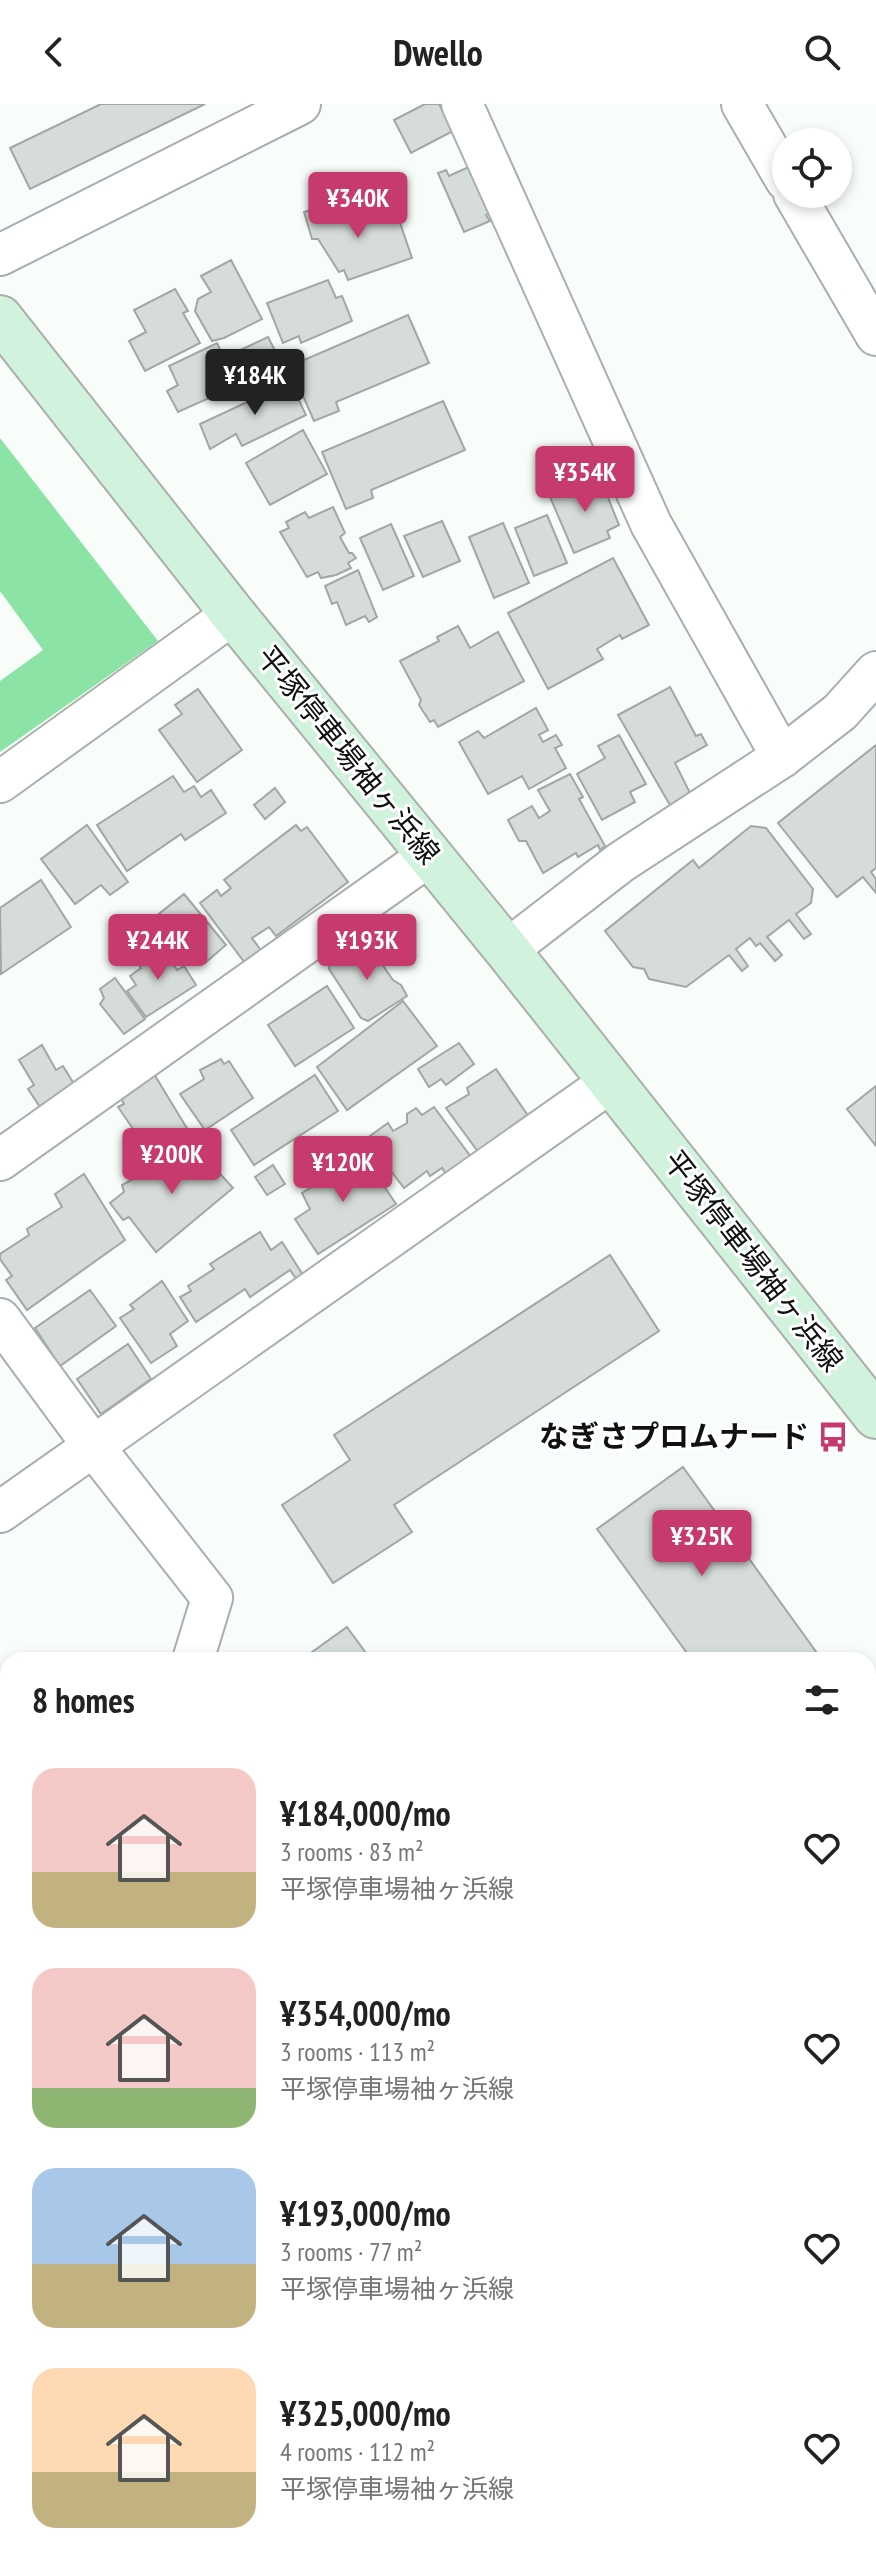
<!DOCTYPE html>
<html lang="en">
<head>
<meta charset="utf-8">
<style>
	body { margin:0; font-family:"PT Sans Narrow","Noto Sans JP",sans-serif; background:#f2f2f2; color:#222; height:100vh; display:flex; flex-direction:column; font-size:30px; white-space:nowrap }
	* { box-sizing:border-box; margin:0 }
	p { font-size:26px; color:#767676 }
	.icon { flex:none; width:44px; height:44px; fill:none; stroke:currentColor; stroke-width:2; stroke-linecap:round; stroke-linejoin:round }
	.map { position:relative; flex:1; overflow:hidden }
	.panel { position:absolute; left:0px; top:1548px; width:876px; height:912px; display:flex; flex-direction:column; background:#fff; border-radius:24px 24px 0 0; box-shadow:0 4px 12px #0003 }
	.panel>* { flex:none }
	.buttons { position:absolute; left:772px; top:24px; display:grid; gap:16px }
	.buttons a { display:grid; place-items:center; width:80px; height:80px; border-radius:50%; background:#fff; box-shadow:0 4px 12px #0003; font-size:40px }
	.price { position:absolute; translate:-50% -68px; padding:0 18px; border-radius:8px; background:#c63a6d; color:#fff; font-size:26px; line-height:52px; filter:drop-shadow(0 2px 4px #0008) }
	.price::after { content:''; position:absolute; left:50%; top:48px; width:24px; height:18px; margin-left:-12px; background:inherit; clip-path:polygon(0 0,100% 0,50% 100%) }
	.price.current { background:#222; color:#fff }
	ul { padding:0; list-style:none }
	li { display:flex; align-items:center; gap:24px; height:200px; padding:0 32px }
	li span { display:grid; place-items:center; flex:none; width:224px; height:160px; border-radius:24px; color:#555 }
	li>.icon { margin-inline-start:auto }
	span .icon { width:96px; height:96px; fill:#fffc; stroke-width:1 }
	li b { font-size:34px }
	h2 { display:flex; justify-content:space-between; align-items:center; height:96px; padding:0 32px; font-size:34px }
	header { display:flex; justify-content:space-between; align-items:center; height:104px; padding:0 32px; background:#fff; font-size:36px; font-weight:800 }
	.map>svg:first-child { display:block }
	.built { fill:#e7f4ea }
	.forest { fill:#8be4a6 }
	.building { fill:#d6dcd8; stroke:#a2a7a3; stroke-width:2 }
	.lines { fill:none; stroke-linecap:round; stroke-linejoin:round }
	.minor-casing { stroke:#aaafab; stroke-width:44 }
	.tertiary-casing { stroke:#aaafab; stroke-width:48 }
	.secondary-casing { stroke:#aaafab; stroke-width:48 }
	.minor { stroke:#fff; stroke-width:40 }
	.tertiary { stroke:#fff; stroke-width:44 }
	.secondary { stroke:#d1f2dc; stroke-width:44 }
	.labels { text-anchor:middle; stroke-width:6; stroke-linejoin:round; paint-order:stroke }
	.street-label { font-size:30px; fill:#101211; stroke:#fff }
	.poi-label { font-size:30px; font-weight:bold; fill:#101211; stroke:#fff; text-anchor:end }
</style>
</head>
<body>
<header><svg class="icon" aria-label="back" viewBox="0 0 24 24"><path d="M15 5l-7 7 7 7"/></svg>Dwello<svg class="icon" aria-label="search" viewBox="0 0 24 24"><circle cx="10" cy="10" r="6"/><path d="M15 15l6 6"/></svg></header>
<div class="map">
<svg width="876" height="2460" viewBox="0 0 876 2460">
	<rect width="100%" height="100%" fill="#f8fdf9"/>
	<!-- built -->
	<polygon class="built" points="0,2152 8,2164 8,2452 20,2452 9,2460 0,2460"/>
	<!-- forest -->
	<polygon class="forest" points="0,334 158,537 0,648 0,577 43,546 0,487"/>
	<!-- building -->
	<g class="building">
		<polygon points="101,0 205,0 30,85 10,44"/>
		<polygon points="425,0 439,0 453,27 411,49 394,16"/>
		<polygon points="475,60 495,106 486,111 490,117 464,128 438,69 446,66 449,72"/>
		<polygon points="345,96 353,123 396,107 412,154 348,176 344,166 339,168 318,135 312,135 304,108"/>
		<polygon points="231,156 262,215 224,234 212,237 195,207 198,195 211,188 201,172"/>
		<polygon points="328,176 336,194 342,192 352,217 301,239 299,232 283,239 267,199"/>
		<polygon points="175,185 188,207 183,209 200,239 145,267 129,237 146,228 134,206"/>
		<polygon points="408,211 429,259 336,298 339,307 314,317 290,262"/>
		<polygon points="268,233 287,270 247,291 228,252"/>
		<polygon points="217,239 236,282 178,308 167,287 178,281 169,262"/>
		<polygon points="290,278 306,311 242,342 236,330 210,345 200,320"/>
		<polygon points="443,297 465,346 371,386 373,394 346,405 322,348"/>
		<polygon points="303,326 327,370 270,401 246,359"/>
		<polygon points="599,371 619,421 607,427 610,434 574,449 550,393"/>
		<polygon points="333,403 345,429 340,433 349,449 352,449 356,454 348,459 351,464 336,471 321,474 318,468 307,473 280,428 289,424 286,418 305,408 309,414"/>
		<polygon points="547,411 567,459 534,472 515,424"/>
		<polygon points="442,417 460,457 423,473 404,432"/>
		<polygon points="503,419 529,479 494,494 469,433"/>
		<polygon points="391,420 414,472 383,486 360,434"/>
		<polygon points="613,454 649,521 622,535 620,531 597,545 603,555 548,585 508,509"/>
		<polygon points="358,466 377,513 369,518 365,512 346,521 337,498 332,500 325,482"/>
		<polygon points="458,522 470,544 498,528 524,577 438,623 434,616 430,618 419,601 421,596 400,557 439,537 437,533"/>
		<polygon points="670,583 696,632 701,630 707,641 675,659 690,689 670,701 618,611"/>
		<polygon points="198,585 242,646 197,678 159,626 182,610 175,601"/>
		<polygon points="536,604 548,626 539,631 543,638 556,631 562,641 555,644 566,664 529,685 522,672 488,690 459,638 478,627 484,634"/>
		<polygon points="619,631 646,680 630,688 635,698 602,716 577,670 605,654 598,642"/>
		<polygon points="876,641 876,764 871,768 876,775 876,789 863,773 837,793 778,719"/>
		<polygon points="570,670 583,693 579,695 605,742 600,746 598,741 578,753 576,749 543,769 526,737 519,737 508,716 532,702 539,714 550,707 538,686"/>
		<polygon points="173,672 184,688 194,682 201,693 211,686 226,709 185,736 181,730 127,767 97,721"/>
		<polygon points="275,684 285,698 265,715 254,701"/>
		<polygon points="87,721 128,778 110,791 101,781 75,800 41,755"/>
		<polygon points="296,721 301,727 307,723 348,778 276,832 269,823 252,834 264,851 248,863 200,799 217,786 221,792 231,784 224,776"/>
		<polygon points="751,722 766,724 813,785 811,799 796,810 811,830 804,835 789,816 767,833 782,851 775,857 760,839 756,842 750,834 736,845 748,862 742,867 729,851 686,883 649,875 644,865 633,863 605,827 693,756 699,764"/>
		<polygon points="41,776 71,823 1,870 0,804"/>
		<polygon points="184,790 226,841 205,859 194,846 183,855 150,817"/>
		<polygon points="366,837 393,876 401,881 407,892 368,917 361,914 329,865 330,859 339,853 343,857 355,850 351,845"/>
		<polygon points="161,843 177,866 184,862 196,881 146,913 127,887 136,881 130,872 141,864 137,859"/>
		<polygon points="115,874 145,915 124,930 100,900 104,894 100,885"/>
		<polygon points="327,882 354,924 295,962 268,921"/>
		<polygon points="403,897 437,942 347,1006 317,963"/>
		<polygon points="459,939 474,960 446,981 441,975 429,983 418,965"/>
		<polygon points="42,941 56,966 63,962 74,980 40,1003 28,985 34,981 19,956"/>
		<polygon points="221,955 224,960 229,957 253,994 205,1026 180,990 204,975 200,966"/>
		<polygon points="496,965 529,1013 479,1049 446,1004 469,990 467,984"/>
		<polygon points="154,970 191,1031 166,1047 155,1031 142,1038 118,1003 124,1000 120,992"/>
		<polygon points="315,971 338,1007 254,1061 231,1026"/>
		<polygon points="876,982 876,1042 847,1005"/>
		<polygon points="434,1003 471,1053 446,1070 442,1064 430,1072 427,1067 404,1084 372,1042 376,1040 370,1032 388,1019 393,1027 407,1019 407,1010 416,1004 422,1011"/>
		<polygon points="191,1038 233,1084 156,1148 129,1113 123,1116 110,1099 124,1088 122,1081 135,1074 149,1072"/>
		<polygon points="363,1051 396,1100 318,1150 295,1115 310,1105 302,1089"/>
		<polygon points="273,1061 285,1080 267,1091 255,1073"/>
		<polygon points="84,1070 125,1136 27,1206 6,1176 12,1172 0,1155 0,1150 29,1131 27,1125 62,1103 55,1090"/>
		<polygon points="260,1128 271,1146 282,1138 303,1171 297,1176 290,1166 250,1193 245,1185 196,1218 180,1193 191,1187 188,1182 214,1165 210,1160"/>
		<polygon points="610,1151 659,1227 394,1401 412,1428 333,1479 282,1401 350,1356 334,1331"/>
		<polygon points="162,1177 188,1217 170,1230 177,1242 151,1259 120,1214 134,1205 130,1201"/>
		<polygon points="90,1186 116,1222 60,1262 35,1224"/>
		<polygon points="128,1240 151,1275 101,1310 77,1275"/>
		<polygon points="683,1363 822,1556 692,1556 597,1425"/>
		<polygon points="347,1523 371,1556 301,1556"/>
		<polygon points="868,1619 876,1630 876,1640 868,1646"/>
		<polygon points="876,2033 876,2127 868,2134 868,2039"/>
		<polygon points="869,2157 876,2165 876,2223 868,2229"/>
		<polygon points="271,2452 345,2452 348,2456 342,2460 276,2460"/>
		<polygon points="377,2452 394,2452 399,2460 364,2460"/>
		<polygon points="403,2452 448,2452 453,2460 408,2460"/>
		<polygon points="460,2452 507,2452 495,2460 465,2460"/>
	</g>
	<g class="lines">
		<!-- minor casing -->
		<g class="minor-casing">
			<g id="minor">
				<polyline points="462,0 651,420 782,653"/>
				<polyline points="742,0 786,76"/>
				<polyline points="794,90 876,231"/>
				<polyline points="0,151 300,0"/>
				<polyline points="0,678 233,510"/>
				<polyline points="507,846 621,758 782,653 840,608 876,568"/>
				<polyline points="0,1056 430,751"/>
				<polyline points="0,1215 94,1343 212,1494 193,1556"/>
				<polyline points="0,1408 612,977"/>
				<polyline points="0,1698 8,1692"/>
				<polyline points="868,1934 876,1943"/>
				<polyline points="0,2098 8,2110"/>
				<polyline points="868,2317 876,2327"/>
				<polyline points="868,2379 876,2374"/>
				<polyline points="240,2452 245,2460"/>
				<polyline points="549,2452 554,2460"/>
				<polyline points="757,2460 768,2452"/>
			</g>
		</g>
		<!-- tertiary casing -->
		<g class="tertiary-casing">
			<g id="tertiary">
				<polyline points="868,1909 876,1903"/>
				<polyline points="86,2460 98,2452"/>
			</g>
		</g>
		<!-- secondary casing -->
		<g class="secondary-casing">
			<polyline id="secondary" points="0,214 233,510 507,846 876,1312"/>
		</g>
		<!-- minor -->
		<use href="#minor" class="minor"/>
		<!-- tertiary -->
		<use href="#tertiary" class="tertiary"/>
		<!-- secondary -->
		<use href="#secondary" class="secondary"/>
	</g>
	<!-- icons -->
	<defs>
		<g id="bus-bare" transform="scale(2.4)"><path d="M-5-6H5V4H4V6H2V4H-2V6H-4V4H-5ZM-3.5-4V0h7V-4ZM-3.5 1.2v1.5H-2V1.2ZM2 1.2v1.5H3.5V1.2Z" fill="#c63a6d" stroke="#fff" stroke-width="2.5" paint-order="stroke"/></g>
	</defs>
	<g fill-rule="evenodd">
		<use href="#bus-bare" x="833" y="1333"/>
	</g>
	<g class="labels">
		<!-- street labels -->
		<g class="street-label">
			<text transform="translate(348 651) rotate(51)" y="10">平塚停車場袖ヶ浜線</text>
			<text transform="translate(753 1157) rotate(52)" y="10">平塚停車場袖ヶ浜線</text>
		</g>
		<!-- poi labels -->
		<g class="poi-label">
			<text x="809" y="1343">なぎさプロムナード</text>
		</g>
	</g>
</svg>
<div class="buttons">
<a><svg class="icon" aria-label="locate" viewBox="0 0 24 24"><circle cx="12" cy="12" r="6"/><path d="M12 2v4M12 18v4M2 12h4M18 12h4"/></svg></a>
</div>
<b class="price" style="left:358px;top:136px">¥340K</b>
<b class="price current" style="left:255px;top:313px">¥184K</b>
<b class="price" style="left:585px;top:410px">¥354K</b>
<b class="price" style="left:158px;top:878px">¥244K</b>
<b class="price" style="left:367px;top:878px">¥193K</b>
<b class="price" style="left:172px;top:1092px">¥200K</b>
<b class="price" style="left:343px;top:1100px">¥120K</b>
<b class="price" style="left:702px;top:1474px">¥325K</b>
<section class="panel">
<h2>8 homes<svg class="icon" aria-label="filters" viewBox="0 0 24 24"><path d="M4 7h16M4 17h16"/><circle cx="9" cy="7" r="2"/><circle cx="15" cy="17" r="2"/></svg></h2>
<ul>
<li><span style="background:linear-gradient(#f6c9c9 65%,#c2b280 0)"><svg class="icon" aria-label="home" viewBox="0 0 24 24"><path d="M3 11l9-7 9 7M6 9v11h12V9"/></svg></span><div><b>¥184,000/mo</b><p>3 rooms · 83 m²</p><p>平塚停車場袖ヶ浜線</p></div><svg class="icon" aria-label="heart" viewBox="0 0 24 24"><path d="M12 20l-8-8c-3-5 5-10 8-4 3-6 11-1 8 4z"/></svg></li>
<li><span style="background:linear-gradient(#f6c9c9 75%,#8fb573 0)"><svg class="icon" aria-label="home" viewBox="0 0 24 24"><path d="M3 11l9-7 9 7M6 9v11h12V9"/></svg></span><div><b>¥354,000/mo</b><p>3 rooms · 113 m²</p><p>平塚停車場袖ヶ浜線</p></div><svg class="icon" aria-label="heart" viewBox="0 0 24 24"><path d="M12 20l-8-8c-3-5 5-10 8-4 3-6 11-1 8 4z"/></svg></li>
<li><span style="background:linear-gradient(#a9c7e8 60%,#c2b280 0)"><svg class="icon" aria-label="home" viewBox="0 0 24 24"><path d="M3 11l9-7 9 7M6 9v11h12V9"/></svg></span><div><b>¥193,000/mo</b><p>3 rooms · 77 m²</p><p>平塚停車場袖ヶ浜線</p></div><svg class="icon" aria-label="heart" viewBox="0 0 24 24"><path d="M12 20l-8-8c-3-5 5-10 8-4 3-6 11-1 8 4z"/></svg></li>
<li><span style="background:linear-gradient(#ffd9b3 65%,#c2b280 0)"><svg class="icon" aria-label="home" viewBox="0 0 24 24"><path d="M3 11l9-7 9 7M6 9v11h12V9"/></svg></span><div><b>¥325,000/mo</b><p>4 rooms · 112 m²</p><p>平塚停車場袖ヶ浜線</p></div><svg class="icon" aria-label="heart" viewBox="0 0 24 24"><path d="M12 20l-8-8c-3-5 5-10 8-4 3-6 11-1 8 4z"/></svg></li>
</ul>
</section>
</div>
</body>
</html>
